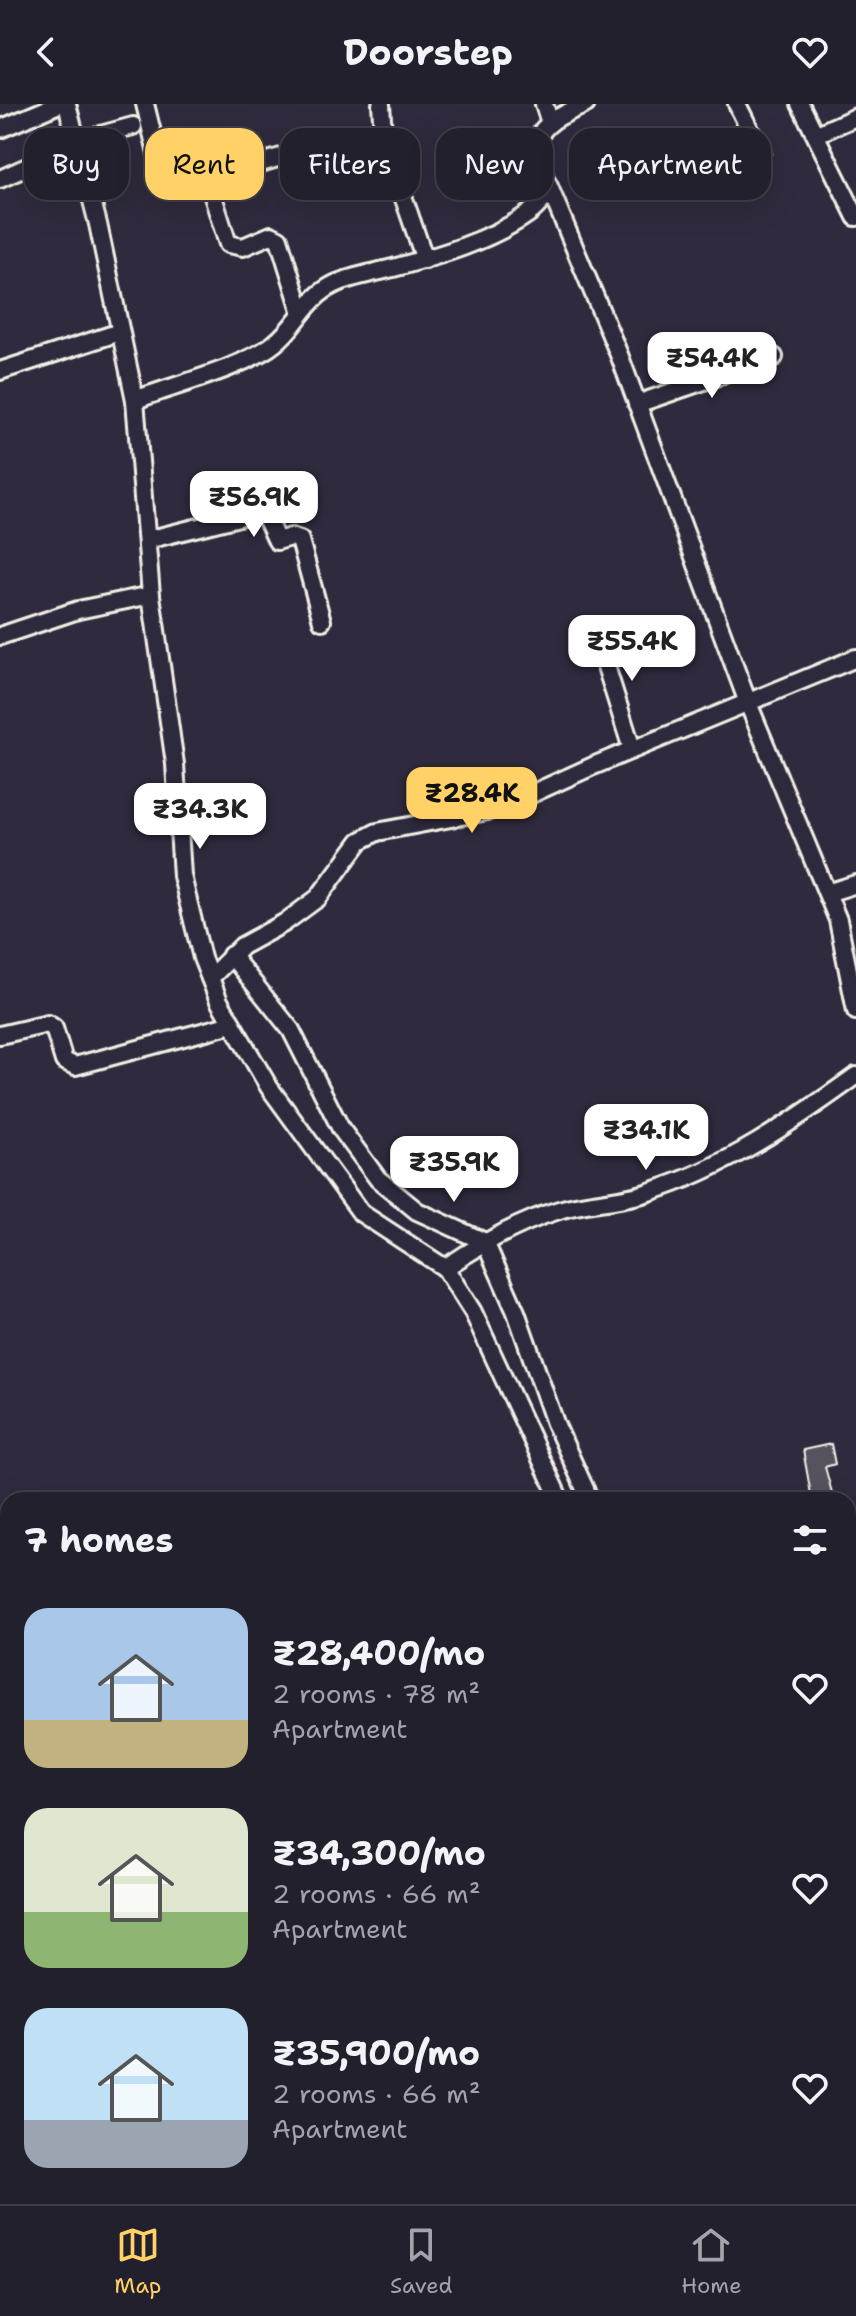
<!DOCTYPE html>
<html lang="en">
<head>
<meta charset="utf-8">
<style>
	body { margin:0; font-family:"Shantell Sans",sans-serif; background:#2f2d3a; color:#f1f3f6; height:100vh; display:flex; flex-direction:column; font-size:30px; white-space:nowrap }
	* { box-sizing:border-box; margin:0 }
	p { font-size:26px; color:#a3a3aa }
	.icon { flex:none; width:44px; height:44px; fill:none; stroke:currentColor; stroke-width:2; stroke-linecap:round; stroke-linejoin:round }
	.map { position:relative; flex:1; overflow:hidden }
	.side { position:absolute; left:0px; top:1388px; width:856px; height:712px; display:flex; flex-direction:column; background:#23202e; border-radius:24px 24px 0 0; box-shadow:0 8px 32px #0002,0 0 0 2px #403e4a }
	.side>* { flex:none }
	.guide { position:absolute; left:24px; top:24px; width:808px; height:72px; display:flex; gap:16px }
	.price { position:absolute; translate:-50% -68px; padding:0 18px; border-radius:16px; background:#fff; color:#222; font-size:26px; line-height:52px; filter:drop-shadow(0 2px 4px #0008) }
	.price::after { content:''; position:absolute; left:50%; top:48px; width:24px; height:18px; margin-left:-12px; background:inherit; clip-path:polygon(0 0,100% 0,50% 100%) }
	.price.selected { background:#ffd166; color:#111 }
	ul { padding:0; list-style:none }
	li { display:flex; align-items:center; gap:24px; height:200px; padding:0 24px }
	li span { display:grid; place-items:center; flex:none; width:224px; height:160px; border-radius:24px; color:#555 }
	li>.icon { margin-inline-start:auto }
	span .icon { width:96px; height:96px; fill:#fffc; stroke-width:1 }
	li b { font-size:34px }
	h2 { display:flex; justify-content:space-between; align-items:center; height:96px; padding:0 24px; font-size:34px }
	.chip { padding:0 28px; border-radius:24px; background:#23202e; box-shadow:0 8px 32px #0002,0 0 0 2px #403e4a; font-size:28px; line-height:72px }
	.chip.selected { background:#ffd166; color:#111 }
	header { display:flex; justify-content:space-between; align-items:center; height:104px; padding:0 24px; background:#23202e; font-size:36px; font-weight:700 }
	.tabs { display:flex; justify-content:space-around; align-items:center; height:112px; border-top:2px solid #403e4a; background:#23202e; font-size:22px; color:#a3a3aa }
	.tabs a { display:grid; justify-items:center; gap:4px }
	.tabs .selected { color:#ffd166 }
	.map>svg:first-child { display:block }
	.building { fill:#56525f; stroke:#f4f1e8; stroke-width:2 }
	.lines { fill:none; stroke-linecap:round; stroke-linejoin:round }
	.minor-casing { stroke:#f4f1e8; stroke-width:22 }
	.minor { stroke:#2f2a3d; stroke-width:16 }
</style>
</head>
<body>
<header><svg class="icon" aria-label="back" viewBox="0 0 24 24"><path d="M15 5l-7 7 7 7"/></svg>Doorstep<svg class="icon" aria-label="heart" viewBox="0 0 24 24"><path d="M12 20l-8-8c-3-5 5-10 8-4 3-6 11-1 8 4z"/></svg></header>
<div class="map">
<svg width="856" height="2100" viewBox="0 0 856 2100">
	<rect width="100%" height="100%" fill="#2f2a3d"/>
	<filter id="ink" filterUnits="userSpaceOnUse"><feTurbulence type="fractalNoise" baseFrequency=".0125" numOctaves="2"/><feDisplacementMap in="SourceGraphic" scale="16" xChannelSelector="R" yChannelSelector="G"/><feConvolveMatrix kernelMatrix="1 2 1 2 8 2 1 2 1" color-interpolation-filters="sRGB"/></filter>
	<g filter="url(#ink)">
		<!-- building -->
		<polygon class="building" points="831,1340 835,1360 825,1363 834,1396 812,1396 803,1346"/>
		<g class="lines">
			<!-- minor casing -->
			<g class="minor-casing">
				<g id="minor">
					<polyline points="67,0 98,120 135,296 151,491 175,660 182,772 202,854 219,897 269,983 361,1109 445,1164 473,1208 560,1396"/>
					<polyline points="145,0 160,61 168,72 239,49 250,62"/>
					<polyline points="381,0 384,45"/>
					<polyline points="544,0 550,19"/>
					<polyline points="737,0 761,48"/>
					<polyline points="800,0 856,113"/>
					<polyline points="0,25 59,0"/>
					<polyline points="817,30 856,13"/>
					<polyline points="75,38 133,22"/>
					<polyline points="203,61 228,140 243,143 271,131 279,135 301,206"/>
					<polyline points="0,75 76,41"/>
					<polyline points="207,75 348,33 374,35 392,60 425,156"/>
					<polyline points="548,80 620,253 748,599 838,816 856,907"/>
					<polyline points="0,267 120,228"/>
					<path d="M 135,296 C 172,282 246,263 275,239 C 298,221 306,194 335,180 C 352,172 374,169 393,164 C 438,152 490,137 528,110 C 572,79 515,48 549,20 C 559,11 574,6 586,0"/>
					<polyline points="637,300 774,253"/>
					<polyline points="147,436 263,407 277,437 291,433 300,436 322,517"/>
					<polyline points="594,524 632,645"/>
					<polyline points="0,532 78,506 151,491"/>
					<polyline points="827,789 856,780"/>
					<polyline points="231,851 291,926 341,1025 378,1075 417,1107 485,1138 516,1208 555,1319 590,1396"/>
					<polyline points="210,874 242,842 284,819 318,794 360,737 377,728 488,707 518,696 593,662 856,554"/>
					<polyline points="0,931 48,920 54,924 64,957 75,962 232,920"/>
					<path d="M 445,1164 C 479,1141 519,1118 559,1106 C 588,1097 620,1098 649,1088 C 726,1064 791,1019 856,972"/>
					<polyline points="848,2003 856,2011"/>
				</g>
			</g>
			<!-- minor -->
			<use href="#minor" class="minor"/>
		</g>
	</g>
</svg>
<b class="price" style="left:712px;top:296px">₹54.4K</b>
<b class="price" style="left:254px;top:435px">₹56.9K</b>
<b class="price" style="left:632px;top:579px">₹55.4K</b>
<b class="price selected" style="left:472px;top:731px">₹28.4K</b>
<b class="price" style="left:200px;top:747px">₹34.3K</b>
<b class="price" style="left:646px;top:1068px">₹34.1K</b>
<b class="price" style="left:454px;top:1100px">₹35.9K</b>
<div class="guide">
<a class="chip">Buy</a>
<a class="chip selected">Rent</a>
<a class="chip">Filters</a>
<a class="chip">New</a>
<a class="chip">Apartment</a>
</div>
<section class="side">
<h2>7 homes<svg class="icon" aria-label="filters" viewBox="0 0 24 24"><path d="M4 7h16M4 17h16"/><circle cx="9" cy="7" r="2"/><circle cx="15" cy="17" r="2"/></svg></h2>
<ul>
<li><span style="background:linear-gradient(#a9c7e8 70%,#c2b280 0)"><svg class="icon" aria-label="home" viewBox="0 0 24 24"><path d="M3 11l9-7 9 7M6 9v11h12V9"/></svg></span><div><b>₹28,400/mo</b><p>2 rooms · 78 m²</p><p>Apartment</p></div><svg class="icon" aria-label="heart" viewBox="0 0 24 24"><path d="M12 20l-8-8c-3-5 5-10 8-4 3-6 11-1 8 4z"/></svg></li>
<li><span style="background:linear-gradient(#dfe7d0 65%,#8fb573 0)"><svg class="icon" aria-label="home" viewBox="0 0 24 24"><path d="M3 11l9-7 9 7M6 9v11h12V9"/></svg></span><div><b>₹34,300/mo</b><p>2 rooms · 66 m²</p><p>Apartment</p></div><svg class="icon" aria-label="heart" viewBox="0 0 24 24"><path d="M12 20l-8-8c-3-5 5-10 8-4 3-6 11-1 8 4z"/></svg></li>
<li><span style="background:linear-gradient(#bfe0f5 70%,#9aa5b1 0)"><svg class="icon" aria-label="home" viewBox="0 0 24 24"><path d="M3 11l9-7 9 7M6 9v11h12V9"/></svg></span><div><b>₹35,900/mo</b><p>2 rooms · 66 m²</p><p>Apartment</p></div><svg class="icon" aria-label="heart" viewBox="0 0 24 24"><path d="M12 20l-8-8c-3-5 5-10 8-4 3-6 11-1 8 4z"/></svg></li>
</ul>
</section>
</div>
<nav class="tabs">
<a class="selected"><svg class="icon" aria-label="map" viewBox="0 0 24 24"><path d="M3 6l6-2 6 2 6-2v14l-6 2-6-2-6 2zM9 4v14M15 6v14"/></svg>Map</a>
<a><svg class="icon" aria-label="saved" viewBox="0 0 24 24"><path d="M7 4h10v16l-5-4-5 4z"/></svg>Saved</a>
<a><svg class="icon" aria-label="home" viewBox="0 0 24 24"><path d="M3 11l9-7 9 7M6 9v11h12V9"/></svg>Home</a>
</nav>
</body>
</html>
